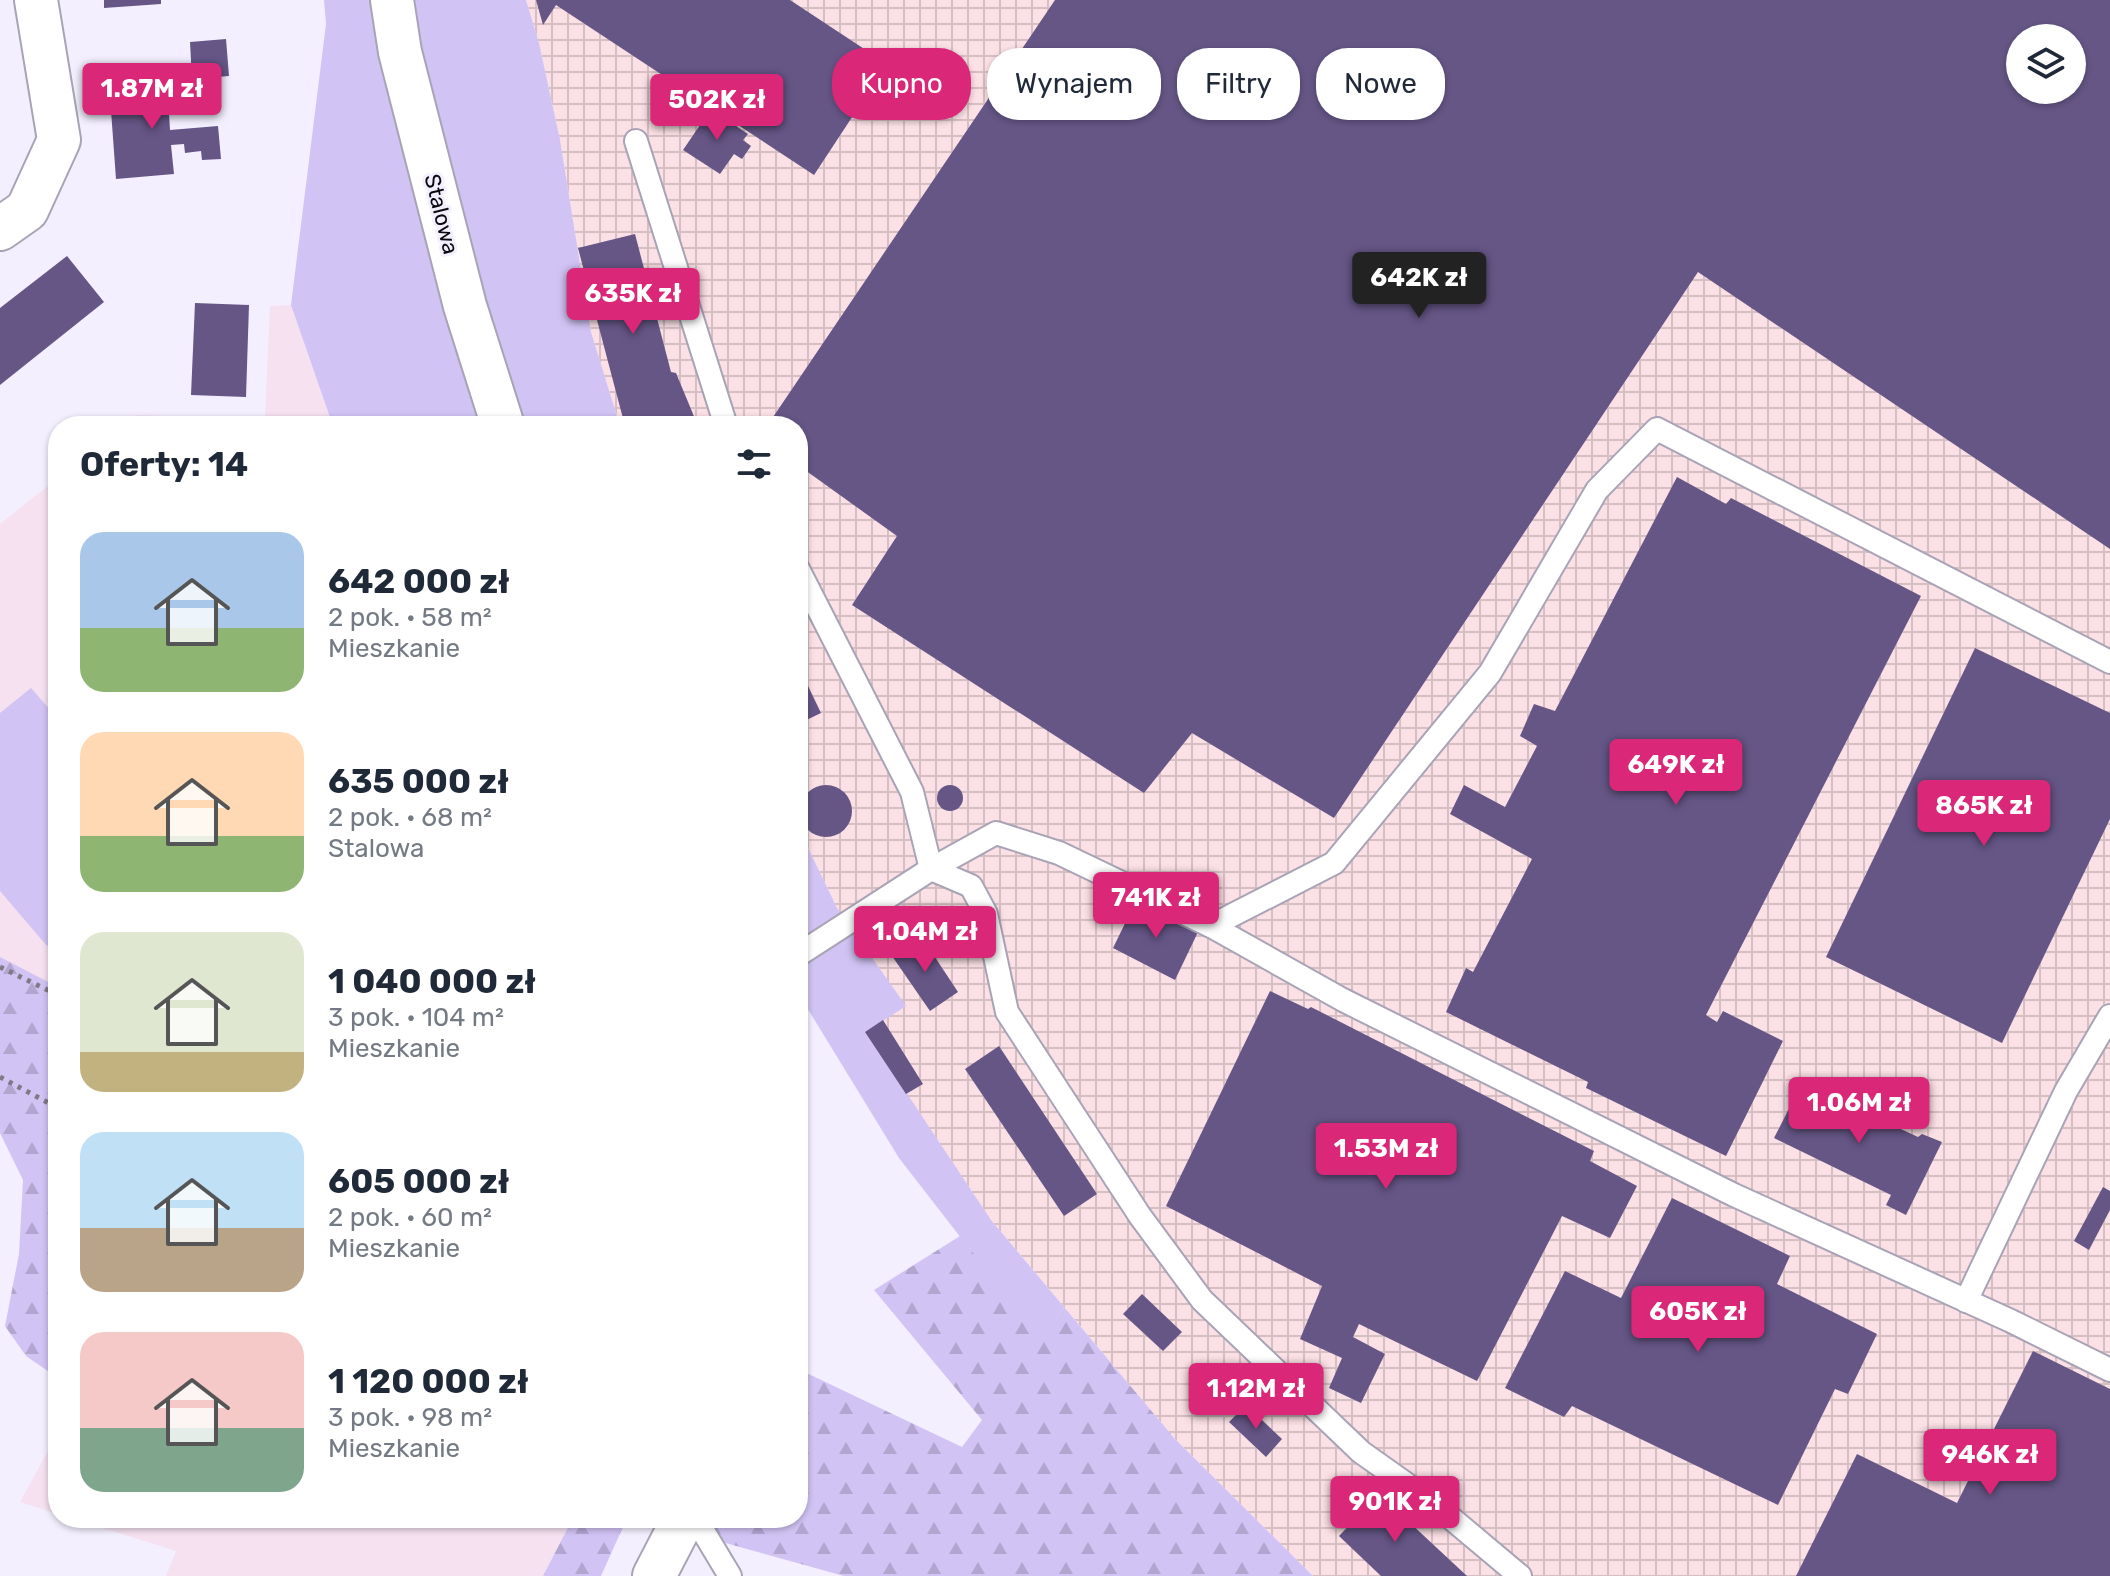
<!DOCTYPE html>
<html lang="pl">
<head>
<meta charset="utf-8">
<style>
	body { margin:0; font-family:Rubik,sans-serif; background:#f6f6f7; color:#1f2937; height:100vh; display:flex; flex-direction:column; font-size:30px; white-space:nowrap }
	* { box-sizing:border-box; margin:0 }
	p { font-size:26px; color:#747a83 }
	.icon { flex:none; width:44px; height:44px; fill:none; stroke:currentColor; stroke-width:2; stroke-linecap:round; stroke-linejoin:round }
	.map { position:relative; flex:1; overflow:hidden }
	.side { position:absolute; left:48px; top:416px; width:760px; height:1112px; display:flex; flex-direction:column; background:#fff; border-radius:32px; box-shadow:0 2px 6px #0004 }
	.side>* { flex:none }
	.guide { position:absolute; left:832px; top:48px; width:760px; height:72px; display:flex; gap:16px }
	.buttons { position:absolute; left:2006px; top:24px; display:grid; gap:16px }
	.buttons a { display:grid; place-items:center; width:80px; height:80px; border-radius:50%; background:#fff; box-shadow:0 2px 6px #0004; font-size:40px }
	.price { position:absolute; translate:-50% -68px; padding:0 18px; border-radius:8px; background:#db2777; color:#fff; font-size:26px; line-height:52px; filter:drop-shadow(0 2px 4px #0008) }
	.price::after { content:''; position:absolute; left:50%; top:48px; width:24px; height:18px; margin-left:-12px; background:inherit; clip-path:polygon(0 0,100% 0,50% 100%) }
	.price.on { background:#222; color:#fff }
	ul { padding:0; list-style:none }
	li { display:flex; align-items:center; gap:24px; height:200px; padding:0 32px }
	li span { display:grid; place-items:center; flex:none; width:224px; height:160px; border-radius:24px; color:#555 }
	li>.icon { margin-inline-start:auto }
	span .icon { width:96px; height:96px; fill:#fffc; stroke-width:1 }
	li b { font-size:34px }
	h2 { display:flex; justify-content:space-between; align-items:center; height:96px; padding:0 32px; font-size:34px }
	.pill { padding:0 28px; border-radius:32px; background:#fff; box-shadow:0 2px 6px #0004; font-size:28px; line-height:72px }
	.pill.on { background:#db2777; color:#fff }
	.map>svg:first-child { display:block }
	.industrial { fill:url(#industrial-grid); fill-rule:evenodd }
	.education { fill:#f5e1f0 }
	.grass { fill:#d1c3f4 }
	.forest { fill:url(#forest-firs) }
	.building { fill:#655686; fill-rule:evenodd }
	.lines { fill:none; stroke-linecap:round; stroke-linejoin:round }
	.lane-casing { stroke:#a8a3b5; stroke-width:26 }
	.street-casing { stroke:#a8a3b5; stroke-width:46 }
	.path { stroke:#7e7b86; stroke-width:5; stroke-dasharray:4 6; stroke-linecap:butt }
	.lane { stroke:#fff; stroke-width:22 }
	.street { stroke:#fff; stroke-width:42 }
	.labels { text-anchor:middle; stroke-width:6; stroke-linejoin:round; paint-order:stroke }
	.street-label { font-size:22px; fill:#0c0a10; stroke:#f3effe }
</style>
</head>
<body>
<div class="map">
<svg width="2110" height="1576" viewBox="0 0 2110 1576">
	<defs>
		<pattern id="industrial-grid" width="8" height="8" patternUnits="userSpaceOnUse" patternTransform="scale(2)"><rect width="8" height="8" fill="#fbe0e5"/><path d="M0 4h8M4 0v8" fill="none" stroke="#d6bfc3"/></pattern>
		<pattern id="forest-firs" width="22" height="20" patternUnits="userSpaceOnUse" patternTransform="scale(2)"><rect width="22" height="20" fill="#d1c3f4"/><path d="M5 1l3.5 6h-7zM16 11l3.5 6h-7z" fill="#b2a6d0"/></pattern>
	</defs>
	<rect width="100%" height="100%" fill="#f3effe"/>
	<!-- industrial -->
	<path class="industrial" d="M 526,0 L 2110,0 L 2110,1576 L 1313,1576 L 1175,1439 L 991,1220 L 865,1032 L 905,1006 L 837,908 L 798,827 L 798,426 L 620,426 L 591,332 L 560,140 L 539,43 ZM 2020,38 L 2072,38 L 2072,90 L 2020,90 Z"/>
	<!-- education -->
	<g class="education">
		<polygon points="291,305 333,426 125,426 138,415 265,420 270,306"/>
		<polygon points="58,478 58,987 0,958 0,524"/>
		<polygon points="58,1433 58,1514 20,1502"/>
		<polygon points="71,1518 573,1518 543,1576 166,1576 176,1551"/>
	</g>
	<!-- grass -->
	<g class="grass">
		<polygon points="324,0 526,0 539,43 560,140 591,332 620,426 333,426 291,305 326,24"/>
		<polygon points="31,688 58,719 58,937 47,946 0,891 0,713"/>
		<polygon points="798,827 837,908 906,1006 866,1032 991,1220 1064,1307 1041,1341 899,1158 798,993"/>
	</g>
	<!-- forest -->
	<g class="forest">
		<polygon points="0,957 58,987 58,1378 26,1356 5,1326 19,1254 23,1180 0,1133"/>
		<polygon points="960,1236 1041,1340 1064,1307 1175,1439 1313,1576 844,1576 636,1518 798,1518 798,1369 962,1447 982,1420 874,1290"/>
		<polygon points="573,1518 627,1518 601,1576 543,1576"/>
	</g>
	<!-- building -->
	<g class="building">
		<polygon points="104,0 161,0 161,4 104,8"/>
		<polygon points="536,0 790,0 887,64 814,175 556,5 543,25"/>
		<path d="M 1055,0 L 2110,0 L 2110,549 L 1698,272 L 1334,818 L 1192,733 L 1144,793 L 852,605 L 897,536 L 798,465 L 798,426 L 767,426 ZM 2020,38 L 2072,38 L 2072,90 L 2020,90 Z"/>
		<polygon points="226,39 229,76 192,79 190,42"/>
		<polygon points="167,79 170,130 218,126 221,159 202,160 201,151 185,153 184,144 171,145 174,174 116,179 109,83"/>
		<polygon points="711,109 748,134 743,140 751,146 742,159 734,154 720,174 683,150"/>
		<polygon points="635,234 671,372 676,373 698,426 625,426 578,248"/>
		<polygon points="67,256 104,302 0,385 0,308"/>
		<polygon points="195,303 249,305 246,397 191,395"/>
		<polygon points="1677,477 1726,504 1731,498 1921,596 1706,1015 1717,1022 1723,1011 1783,1041 1726,1156 1586,1088 1588,1082 1446,1012 1466,968 1473,972 1532,859 1450,814 1464,785 1505,807 1537,746 1520,736 1534,704 1555,711"/>
		<polygon points="1975,648 2110,713 2110,819 2002,1043 1826,957"/>
		<polygon points="798,665 821,713 798,724"/>
		<circle cx="826" cy="811" r="26"/>
		<circle cx="950" cy="798" r="13"/>
		<polygon points="1136,901 1198,932 1175,980 1113,948"/>
		<polygon points="921,936 958,992 930,1011 892,956"/>
		<polygon points="1270,991 1308,1009 1311,1007 1594,1151 1590,1161 1637,1186 1610,1238 1562,1216 1477,1381 1359,1324 1353,1337 1385,1354 1361,1403 1329,1388 1342,1358 1300,1339 1322,1286 1166,1206"/>
		<polygon points="883,1020 923,1084 906,1094 865,1032"/>
		<polygon points="999,1046 1097,1194 1064,1216 965,1069"/>
		<polygon points="1802,1083 1918,1137 1922,1134 1942,1142 1906,1215 1886,1205 1891,1195 1774,1138"/>
		<polygon points="2103,1187 2110,1191 2110,1210 2089,1250 2074,1241"/>
		<polygon points="1672,1198 1790,1256 1777,1284 1877,1334 1848,1394 1835,1389 1778,1505 1572,1406 1564,1417 1505,1388 1565,1271 1621,1298"/>
		<polygon points="1142,1294 1182,1332 1163,1351 1123,1314"/>
		<polygon points="2033,1351 2110,1389 2110,1576 1796,1576 1857,1454 1957,1503"/>
		<polygon points="1246,1405 1282,1439 1266,1457 1229,1422"/>
		<polygon points="1379,1494 1467,1576 1381,1576 1339,1536"/>
	</g>
	<g class="lines">
		<!-- lane casing -->
		<g class="lane-casing">
			<g id="lane">
				<polyline points="636,141 726,426"/>
				<polyline points="798,569 912,792 931,869"/>
				<polyline points="931,869 971,886 986,914 1007,1012 1140,1216 1202,1300 1361,1452 1433,1503 1520,1576"/>
				<polyline points="1211,926 1334,863 1490,673 1597,490 1657,429 2110,662"/>
				<polyline points="798,955 931,869 996,833 1059,853 1211,926 1343,1000 1734,1195 2011,1321 2110,1370"/>
				<polyline points="1966,1301 2066,1091 2110,1016"/>
				<polyline points="687,1518 703,1531 730,1576"/>
			</g>
		</g>
		<!-- street casing -->
		<g class="street-casing">
			<g id="street">
				<polyline points="392,0 400,52 465,306 503,426"/>
				<polyline points="0,229 27,210 59,140 36,0"/>
				<polyline points="654,1576 684,1518"/>
			</g>
		</g>
		<!-- path -->
		<g class="path">
			<polyline points="0,967 58,995"/>
			<polyline points="0,1077 58,1108"/>
		</g>
		<!-- lane -->
		<use href="#lane" class="lane"/>
		<!-- street -->
		<use href="#street" class="street"/>
	</g>
	<g class="labels">
		<!-- street labels -->
		<g class="street-label">
			<text transform="translate(442 214) rotate(76)" y="8">Stalowa</text>
		</g>
	</g>
</svg>
<div class="buttons">
<a><svg class="icon" aria-label="layers" viewBox="0 0 24 24"><path d="M12 4l9 5-9 5-9-5zM3 14l9 5 9-5"/></svg></a>
</div>
<b class="price" style="left:152px;top:131px">1.87M zł</b>
<b class="price" style="left:717px;top:142px">502K zł</b>
<b class="price on" style="left:1419px;top:320px">642K zł</b>
<b class="price" style="left:633px;top:336px">635K zł</b>
<b class="price" style="left:1676px;top:807px">649K zł</b>
<b class="price" style="left:1984px;top:848px">865K zł</b>
<b class="price" style="left:1156px;top:940px">741K zł</b>
<b class="price" style="left:925px;top:974px">1.04M zł</b>
<b class="price" style="left:1859px;top:1145px">1.06M zł</b>
<b class="price" style="left:1386px;top:1191px">1.53M zł</b>
<b class="price" style="left:1698px;top:1354px">605K zł</b>
<b class="price" style="left:1256px;top:1431px">1.12M zł</b>
<b class="price" style="left:1990px;top:1497px">946K zł</b>
<b class="price" style="left:1395px;top:1544px">901K zł</b>
<div class="guide">
<a class="pill on">Kupno</a>
<a class="pill">Wynajem</a>
<a class="pill">Filtry</a>
<a class="pill">Nowe</a>
</div>
<section class="side">
<h2>Oferty: 14<svg class="icon" aria-label="filters" viewBox="0 0 24 24"><path d="M4 7h16M4 17h16"/><circle cx="9" cy="7" r="2"/><circle cx="15" cy="17" r="2"/></svg></h2>
<ul>
<li><span style="background:linear-gradient(#a9c7e8 60%,#8fb573 0)"><svg class="icon" aria-label="home" viewBox="0 0 24 24"><path d="M3 11l9-7 9 7M6 9v11h12V9"/></svg></span><div><b>642 000 zł</b><p>2 pok. · 58 m²</p><p>Mieszkanie</p></div></li>
<li><span style="background:linear-gradient(#ffd9b3 65%,#8fb573 0)"><svg class="icon" aria-label="home" viewBox="0 0 24 24"><path d="M3 11l9-7 9 7M6 9v11h12V9"/></svg></span><div><b>635 000 zł</b><p>2 pok. · 68 m²</p><p>Stalowa</p></div></li>
<li><span style="background:linear-gradient(#dfe7d0 75%,#c2b280 0)"><svg class="icon" aria-label="home" viewBox="0 0 24 24"><path d="M3 11l9-7 9 7M6 9v11h12V9"/></svg></span><div><b>1 040 000 zł</b><p>3 pok. · 104 m²</p><p>Mieszkanie</p></div></li>
<li><span style="background:linear-gradient(#bfe0f5 60%,#b9a48a 0)"><svg class="icon" aria-label="home" viewBox="0 0 24 24"><path d="M3 11l9-7 9 7M6 9v11h12V9"/></svg></span><div><b>605 000 zł</b><p>2 pok. · 60 m²</p><p>Mieszkanie</p></div></li>
<li><span style="background:linear-gradient(#f6c9c9 60%,#7fa58c 0)"><svg class="icon" aria-label="home" viewBox="0 0 24 24"><path d="M3 11l9-7 9 7M6 9v11h12V9"/></svg></span><div><b>1 120 000 zł</b><p>3 pok. · 98 m²</p><p>Mieszkanie</p></div></li>
</ul>
</section>
</div>
</body>
</html>
